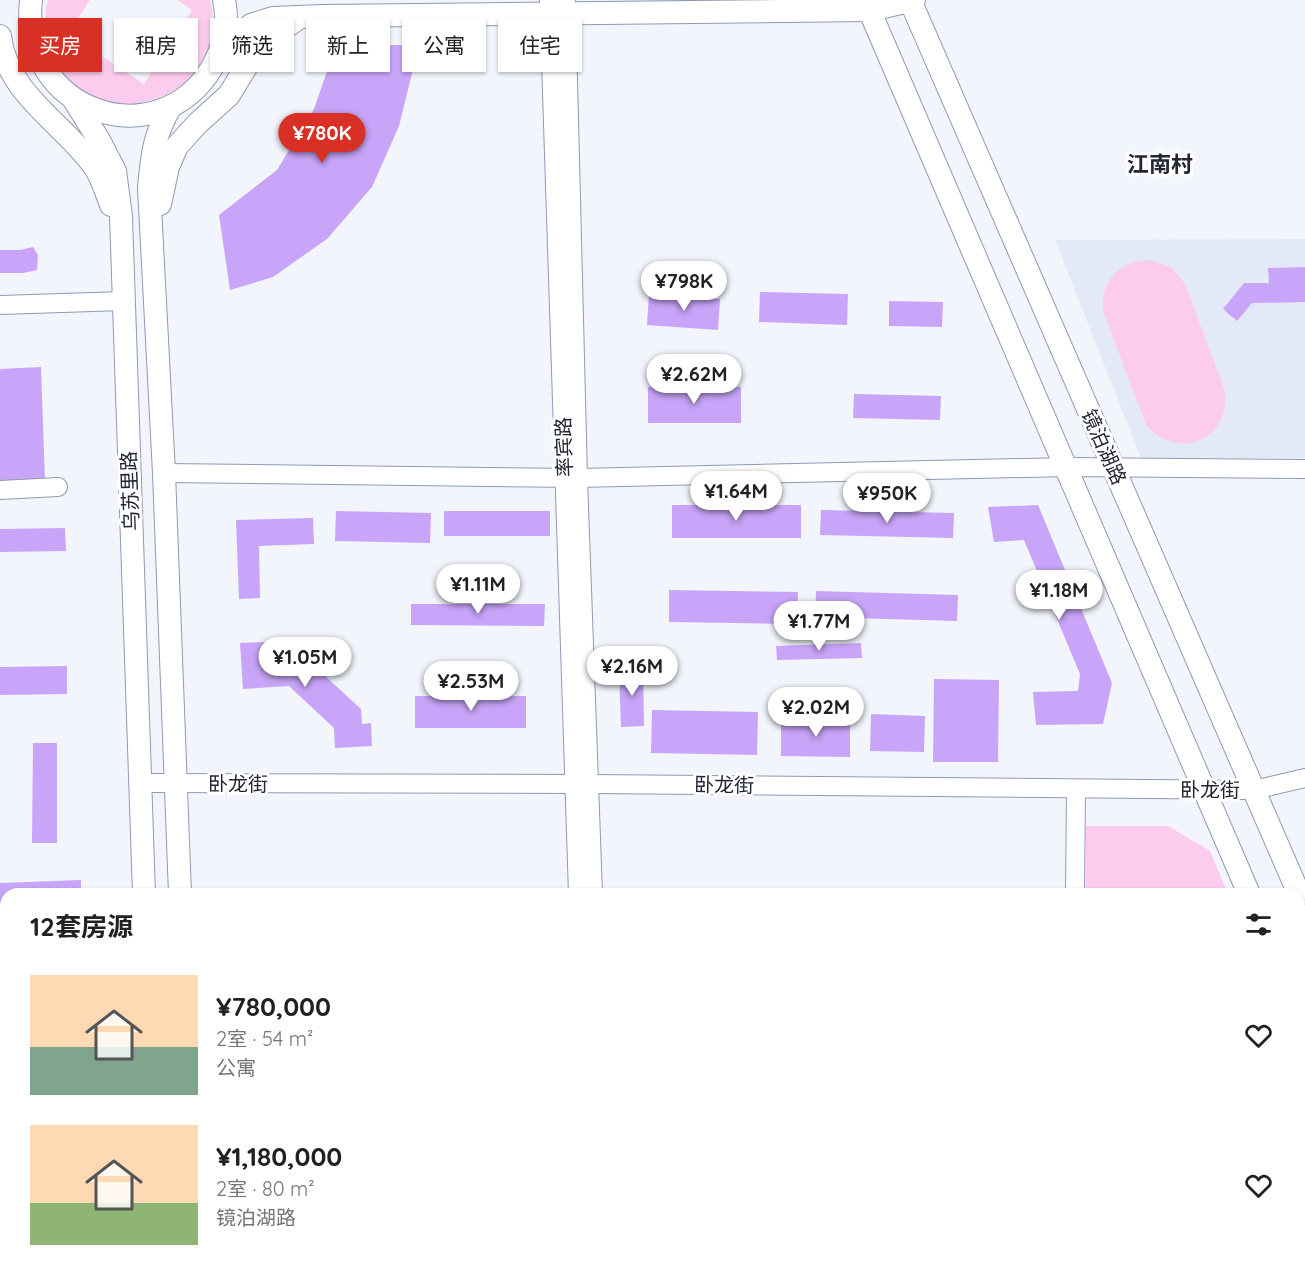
<!DOCTYPE html>
<html lang="zh">
<head>
<meta charset="utf-8">
<style>
	body { margin:0; font-family:Quicksand,"Noto Sans SC",sans-serif; background:#f2f2f2; color:#202124; height:100vh; display:flex; flex-direction:column; font-size:22px; white-space:nowrap }
	* { box-sizing:border-box; margin:0 }
	p { font-size:20px; color:#757577 }
	.icon { flex:none; width:33px; height:33px; fill:none; stroke:currentColor; stroke-width:2; stroke-linecap:round; stroke-linejoin:round }
	.map { position:relative; flex:1; overflow:hidden }
	.sheet { position:absolute; left:0px; top:888px; width:1305px; height:384px; display:flex; flex-direction:column; background:#fff; border-radius:18px 18px 0 0; box-shadow:0 2px 4px #0004 }
	.sheet>* { flex:none }
	.hud { position:absolute; left:18px; top:18px; width:600px; height:54px; display:flex; gap:12px }
	.price { position:absolute; translate:-50% -51px; padding:0 14px; border-radius:21px; background:#fff; color:#222; font-size:20px; line-height:39px; filter:drop-shadow(0 2px 3px #0008) }
	.price::after { content:''; position:absolute; left:50%; top:36px; width:18px; height:14px; margin-left:-9px; background:inherit; clip-path:polygon(0 0,100% 0,50% 100%) }
	.price.on { background:#d93025; color:#fff }
	ul { padding:0; list-style:none }
	li { display:flex; align-items:center; gap:18px; height:150px; padding:0 30px }
	li span { display:grid; place-items:center; flex:none; width:168px; height:120px; border-radius:0px; color:#555 }
	li>.icon { margin-inline-start:auto }
	span .icon { width:72px; height:72px; fill:#fffc; stroke-width:1 }
	li b { font-size:26px }
	h2 { display:flex; justify-content:space-between; align-items:center; height:72px; padding:0 30px; font-size:26px }
	.pill { padding:0 21px; border-radius:0px; background:#fff; box-shadow:0 2px 4px #0004; font-size:21px; line-height:54px }
	.pill.on { background:#d93025; color:#fff }
	.map>svg:first-child { display:block }
	.built { fill:#e4e9f8 }
	.green { fill:#fcccee }
	.building { fill:#c8a5f8 }
	.lines { fill:none; stroke-linecap:round; stroke-linejoin:round }
	.minor-casing { stroke:#8f99b4; stroke-width:20 }
	.major-casing { stroke:#8f99b4; stroke-width:24 }
	.minor { stroke:#fff; stroke-width:18 }
	.major { stroke:#fff; stroke-width:22 }
	.labels { text-anchor:middle; stroke-width:6; stroke-linejoin:round; paint-order:stroke }
	.street-label { font-size:20px; fill:#232732; stroke:#fff }
	.quarter-label { font-size:22px; font-weight:bold; fill:#232732; stroke:#fff }
</style>
</head>
<body>
<div class="map">
<svg width="1305" height="1272" viewBox="0 0 1305 1272">
	<rect width="100%" height="100%" fill="#f2f5fb"/>
	<!-- built -->
	<polygon class="built" points="1305,239 1305,458 1141,458 1055,240"/>
	<!-- green -->
	<g class="green">
		<path d="M 48,0 L 90,0 L 68,34 L 144,84 L 192,10 L 177,0 L 210,0 C 236,103 83,147 51,50 C 45,34 43,16 48,0 Z"/>
		<path d="M 1145,260 L 1154,261 L 1172,268 L 1185,284 L 1225,391 C 1231,440 1178,462 1146,425 L 1103,311 C 1100,283 1117,263 1145,260 Z"/>
		<polygon points="1086,826 1168,826 1210,851 1228,894 1086,894"/>
		<polygon points="1299,1060 1305,1074 1305,1272 1082,1272 1082,1266 1299,1266"/>
	</g>
	<!-- building -->
	<g class="building">
		<polygon points="336,45 419,45 399,126 372,187 327,239 273,277 230,290 219,215 277,170 314,109"/>
		<polygon points="33,247 38,255 37,270 23,273 0,273 0,250 20,250"/>
		<polygon points="1305,267 1305,302 1252,303 1237,321 1223,309 1244,283 1269,283 1268,268"/>
		<polygon points="760,292 848,294 847,325 759,322"/>
		<polygon points="649,294 720,299 718,330 647,325"/>
		<polygon points="889,301 943,302 942,327 889,326"/>
		<polygon points="41,367 45,482 0,483 0,369"/>
		<rect x="648" y="387" width="93" height="36"/>
		<polygon points="854,394 941,396 940,420 853,418"/>
		<rect x="672" y="505" width="129" height="33"/>
		<polygon points="1038,505 1112,683 1103,724 1036,725 1033,692 1078,691 1080,674 1024,540 994,542 988,507"/>
		<polygon points="821,510 954,513 953,538 820,535"/>
		<polygon points="336,511 431,513 430,543 335,541"/>
		<rect x="444" y="511" width="106" height="25"/>
		<polygon points="313,518 314,544 259,546 260,598 239,599 236,520"/>
		<polygon points="65,528 66,551 0,552 0,529"/>
		<polygon points="669,590 798,592 797,624 669,622"/>
		<polygon points="816,591 958,595 957,621 815,617"/>
		<polygon points="411,604 545,604 544,626 411,625"/>
		<polygon points="287,641 361,709 362,724 371,723 372,746 335,748 334,728 289,686 243,689 240,643"/>
		<polygon points="861,643 862,658 777,660 776,646"/>
		<polygon points="67,666 67,694 0,695 0,667"/>
		<polygon points="643,668 644,726 621,727 619,669"/>
		<polygon points="934,679 999,680 998,762 933,762"/>
		<rect x="415" y="696" width="111" height="32"/>
		<polygon points="652,710 758,712 757,755 651,753"/>
		<polygon points="871,714 925,716 924,752 870,751"/>
		<polygon points="781,718 850,719 850,757 781,756"/>
		<polygon points="33,743 57,743 57,843 32,843"/>
		<polygon points="81,880 81,894 6,894 6,919 0,920 0,883"/>
		<rect x="0" y="1054" width="6" height="34"/>
		<rect x="0" y="1161" width="6" height="30"/>
		<polygon points="0,1220 6,1220 6,1266 98,1266 98,1272 0,1272"/>
	</g>
	<g class="lines">
		<!-- minor casing -->
		<g class="minor-casing">
			<g id="minor">
				<polyline points="549,0 578,894"/>
				<polyline points="566,0 578,478 593,894"/>
				<polyline points="0,305 124,301"/>
				<polyline points="164,473 578,478 1068,467 1305,469"/>
				<polyline points="0,490 58,487"/>
				<polyline points="141,783 588,784 1254,790 1305,778"/>
				<polyline points="1075,894 1076,790"/>
				<polyline points="0,1129 6,1128"/>
				<polyline points="592,1266 592,1272"/>
				<polyline points="609,1266 609,1272"/>
				<polyline points="1071,1272 1071,1266"/>
			</g>
		</g>
		<!-- major casing -->
		<g class="major-casing">
			<g id="major">
				<path d="M 31,0 C 19,112 158,159 213,66 C 224,46 229,23 224,0"/>
				<polyline points="865,0 1249,894"/>
				<polyline points="910,0 1299,894"/>
				<path d="M 0,36 C 6,93 64,124 94,166 C 102,177 106,192 111,205"/>
				<polyline points="218,56 251,25 273,18 323,16 870,10 914,0"/>
				<polyline points="74,100 99,140 115,171 121,216 144,894"/>
				<path d="M 171,106 C 154,135 152,154 149,188 L 164,473 L 180,894"/>
				<polyline points="160,204 168,167 177,146 198,123 229,95 260,44 296,20"/>
				<polyline points="1299,1008 1305,1021"/>
				<polyline points="153,1266 153,1272"/>
				<polyline points="189,1266 189,1272"/>
			</g>
		</g>
		<!-- minor -->
		<use href="#minor" class="minor"/>
		<!-- major -->
		<use href="#major" class="major"/>
	</g>
	<g class="labels">
		<!-- street labels -->
		<g class="street-label">
			<text transform="translate(564 447) rotate(-92)" y="7">率宾路</text>
			<text transform="translate(1104 447) rotate(66)" y="7">镜泊湖路</text>
			<text transform="translate(130 491) rotate(-92)" y="7">乌苏里路</text>
			<text x="238" y="791">卧龙街</text>
			<text transform="translate(724 785) rotate(1)" y="7">卧龙街</text>
			<text x="1210" y="797">卧龙街</text>
		</g>
		<!-- quarter labels -->
		<g class="quarter-label">
			<text x="1160" y="172">江南村</text>
		</g>
	</g>
</svg>
<b class="price on" style="left:322px;top:164px">¥780K</b>
<b class="price" style="left:684px;top:312px">¥798K</b>
<b class="price" style="left:694px;top:405px">¥2.62M</b>
<b class="price" style="left:736px;top:522px">¥1.64M</b>
<b class="price" style="left:887px;top:524px">¥950K</b>
<b class="price" style="left:478px;top:615px">¥1.11M</b>
<b class="price" style="left:1059px;top:621px">¥1.18M</b>
<b class="price" style="left:819px;top:652px">¥1.77M</b>
<b class="price" style="left:305px;top:688px">¥1.05M</b>
<b class="price" style="left:632px;top:697px">¥2.16M</b>
<b class="price" style="left:471px;top:712px">¥2.53M</b>
<b class="price" style="left:816px;top:738px">¥2.02M</b>
<div class="hud">
<a class="pill on">买房</a>
<a class="pill">租房</a>
<a class="pill">筛选</a>
<a class="pill">新上</a>
<a class="pill">公寓</a>
<a class="pill">住宅</a>
</div>
<section class="sheet">
<h2>12套房源<svg class="icon" aria-label="filters" viewBox="0 0 24 24"><path d="M4 7h16M4 17h16"/><circle cx="9" cy="7" r="2"/><circle cx="15" cy="17" r="2"/></svg></h2>
<ul>
<li><span style="background:linear-gradient(#ffd9b3 60%,#7fa58c 0)"><svg class="icon" aria-label="home" viewBox="0 0 24 24"><path d="M3 11l9-7 9 7M6 9v11h12V9"/></svg></span><div><b>¥780,000</b><p>2室 · 54 m²</p><p>公寓</p></div><svg class="icon" aria-label="heart" viewBox="0 0 24 24"><path d="M12 20l-8-8c-3-5 5-10 8-4 3-6 11-1 8 4z"/></svg></li>
<li><span style="background:linear-gradient(#ffd9b3 65%,#8fb573 0)"><svg class="icon" aria-label="home" viewBox="0 0 24 24"><path d="M3 11l9-7 9 7M6 9v11h12V9"/></svg></span><div><b>¥1,180,000</b><p>2室 · 80 m²</p><p>镜泊湖路</p></div><svg class="icon" aria-label="heart" viewBox="0 0 24 24"><path d="M12 20l-8-8c-3-5 5-10 8-4 3-6 11-1 8 4z"/></svg></li>
</ul>
</section>
</div>
</body>
</html>
